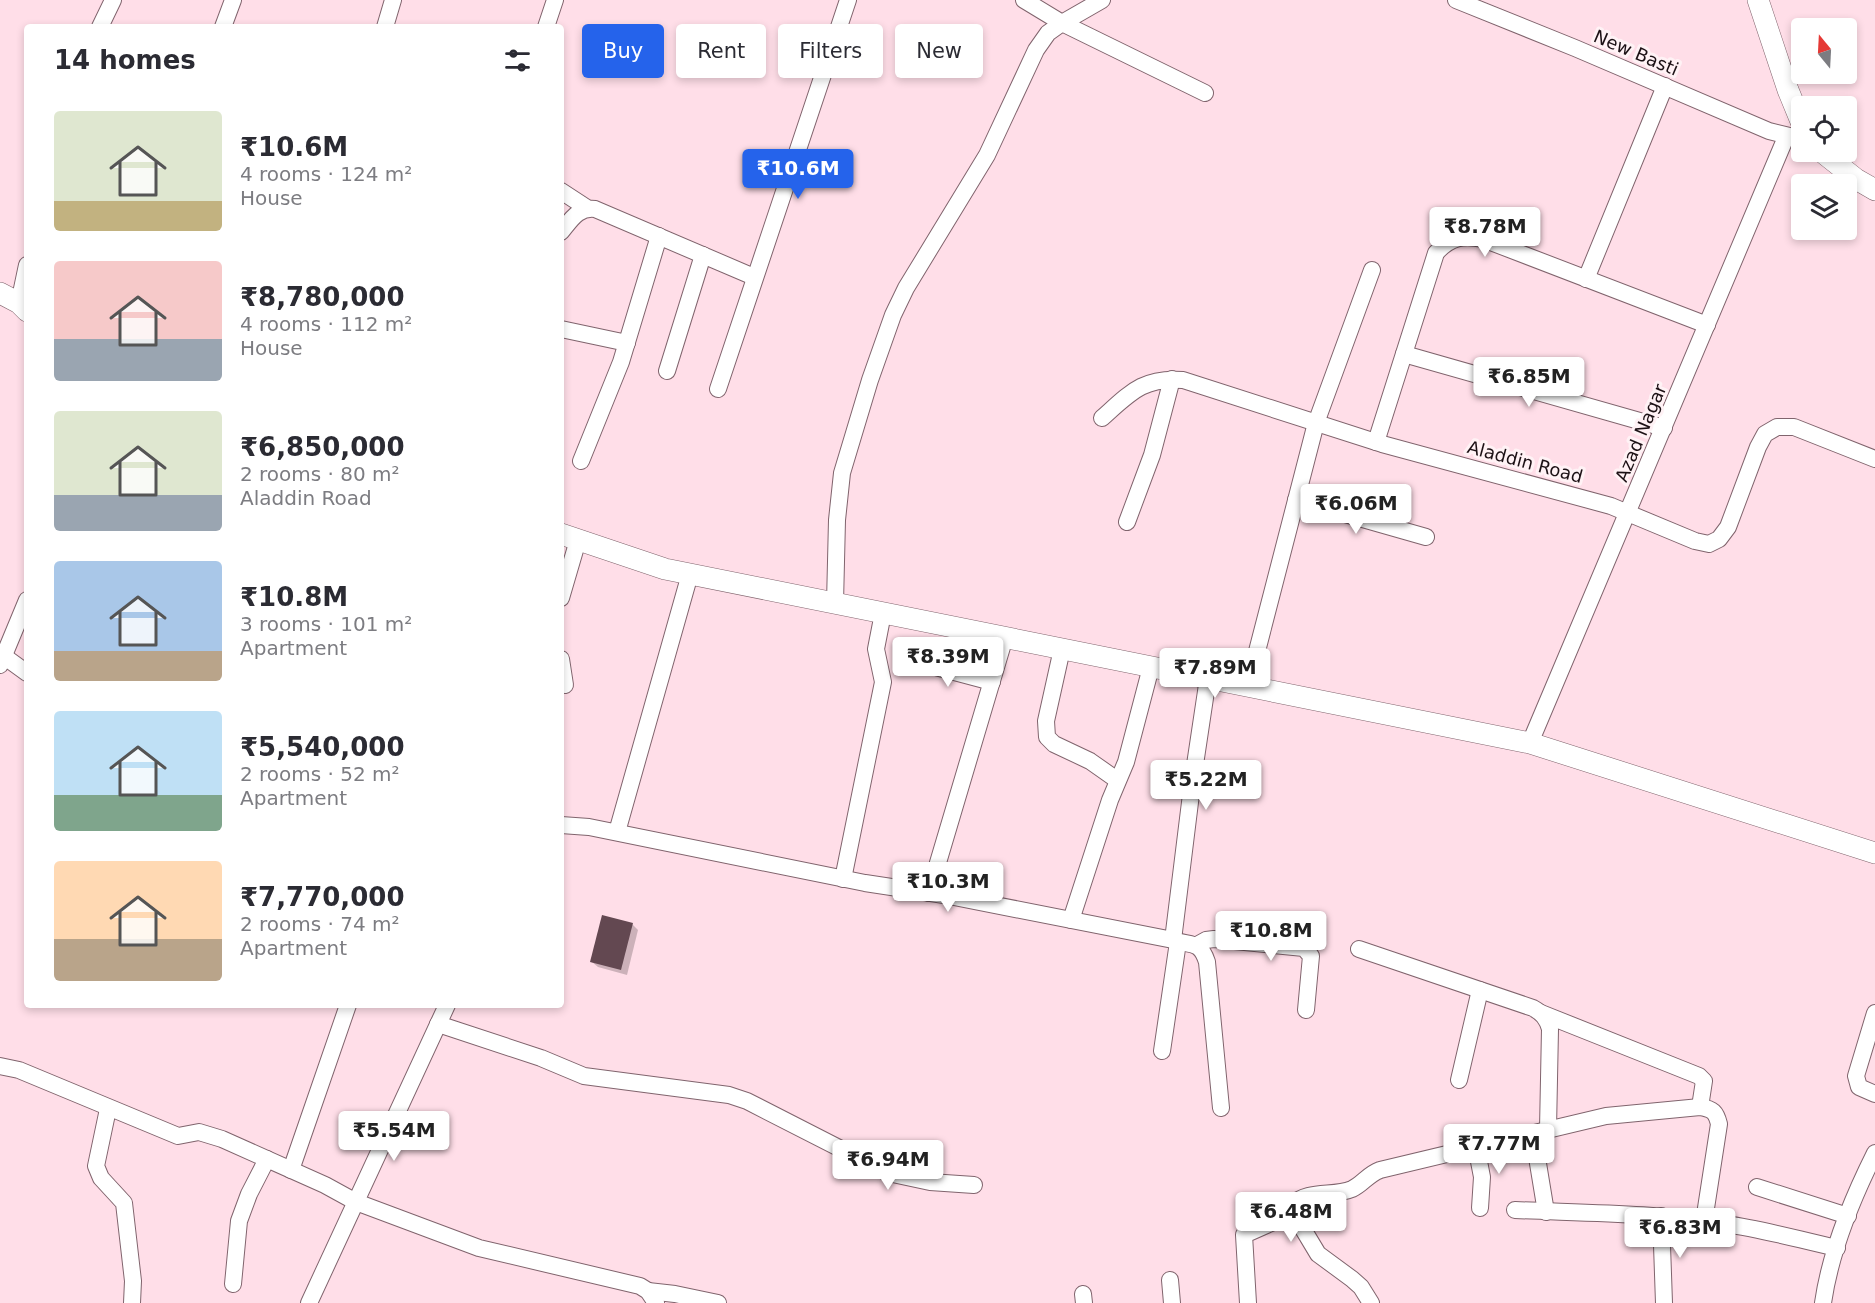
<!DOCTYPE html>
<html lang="en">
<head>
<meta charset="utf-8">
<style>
	body { margin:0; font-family:"DejaVu Sans",sans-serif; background:#f7f7f7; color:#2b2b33; height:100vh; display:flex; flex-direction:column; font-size:22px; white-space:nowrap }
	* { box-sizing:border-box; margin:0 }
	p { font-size:20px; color:#7c7c81 }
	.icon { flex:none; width:33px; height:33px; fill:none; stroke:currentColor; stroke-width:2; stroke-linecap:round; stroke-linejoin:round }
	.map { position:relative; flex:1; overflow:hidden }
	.sheet { position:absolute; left:24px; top:24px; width:540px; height:984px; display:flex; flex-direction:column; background:#fff; border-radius:6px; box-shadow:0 3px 9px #0003 }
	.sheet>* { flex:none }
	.guide { position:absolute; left:582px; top:24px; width:570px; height:54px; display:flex; gap:12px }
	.needle { width:39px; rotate:342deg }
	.tools { position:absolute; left:1791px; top:18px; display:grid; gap:12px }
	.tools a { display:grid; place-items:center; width:66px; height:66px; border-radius:6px; background:#fff; box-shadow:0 3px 9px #0003; font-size:30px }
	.price { position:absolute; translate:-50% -51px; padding:0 14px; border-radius:6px; background:#fff; color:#222; font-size:20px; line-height:39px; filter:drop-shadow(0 2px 3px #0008) }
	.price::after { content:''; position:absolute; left:50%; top:36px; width:18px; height:14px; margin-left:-9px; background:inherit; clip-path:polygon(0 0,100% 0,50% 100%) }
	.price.active { background:#2563eb; color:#fff }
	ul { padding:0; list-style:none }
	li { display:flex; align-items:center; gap:18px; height:150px; padding:0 30px }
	li span { display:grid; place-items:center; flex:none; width:168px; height:120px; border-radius:6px; color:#555 }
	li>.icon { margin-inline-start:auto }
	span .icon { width:72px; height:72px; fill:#fffc; stroke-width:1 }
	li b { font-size:26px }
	h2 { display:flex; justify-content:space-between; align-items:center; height:72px; padding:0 30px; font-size:26px }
	.chip { padding:0 21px; border-radius:6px; background:#fff; box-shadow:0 3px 9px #0003; font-size:21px; line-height:54px }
	.chip.active { background:#2563eb; color:#fff }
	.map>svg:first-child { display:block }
	.shadow { fill:#0003 }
	.building { fill:#634851 }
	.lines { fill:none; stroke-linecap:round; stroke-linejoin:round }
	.minor-casing { stroke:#80646d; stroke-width:18 }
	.tertiary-casing { stroke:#80646d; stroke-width:22 }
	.minor { stroke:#fff; stroke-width:16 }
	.tertiary { stroke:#fff; stroke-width:21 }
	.labels { text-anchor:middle; stroke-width:6; stroke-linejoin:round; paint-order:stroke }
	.street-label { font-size:18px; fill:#1c1115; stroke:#fff2f5 }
</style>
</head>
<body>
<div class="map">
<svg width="1875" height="1303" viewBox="0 0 1875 1303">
	<rect width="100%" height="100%" fill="#ffdee8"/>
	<!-- shadow -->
	<polygon class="shadow" points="632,924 638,930 627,975 598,967 592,962"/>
	<!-- building -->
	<polygon class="building" points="602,915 633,923 621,970 590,962"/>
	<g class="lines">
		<!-- minor casing -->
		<g class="minor-casing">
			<g id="minor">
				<polyline points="1024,0 1062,23 1205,93"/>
				<polyline points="1456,0 1575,48 1769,131 1802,139"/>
				<polyline points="100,27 113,0"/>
				<polyline points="223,27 233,0"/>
				<polyline points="385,27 393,0"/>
				<polyline points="546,27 555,0"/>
				<polyline points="561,191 587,208"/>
				<path d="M 561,232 C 571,220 578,207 595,209 L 754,277"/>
				<polyline points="1586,279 1665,86"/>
				<polyline points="19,303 27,265"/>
				<polyline points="561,329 627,343"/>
				<polyline points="1404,354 1664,428"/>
				<polyline points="667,371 703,255"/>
				<polyline points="718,389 848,0"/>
				<path d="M 1102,418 C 1130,393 1143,377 1183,380 L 1382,444 L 1611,506 L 1695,541 L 1709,544 L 1719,539 L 1728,527 L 1758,447 L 1765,434 L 1777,427 L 1794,427 L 1875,459"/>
				<path d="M 1376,442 L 1436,253 C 1450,237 1463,235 1483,239 L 1707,325"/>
				<polyline points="581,461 621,362 659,236"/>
				<polyline points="1296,500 1426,537"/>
				<polyline points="1127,522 1152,455 1172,379"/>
				<polyline points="561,598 578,540"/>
				<polyline points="835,603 837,520 842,473 870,380 893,315 906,288 987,155 1036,50 1048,33 1062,23 1102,0"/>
				<polyline points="1062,649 1046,721 1047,737 1054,744 1090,761 1117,780"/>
				<polyline points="5,657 27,673"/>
				<polyline points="561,659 565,685"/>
				<polyline points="913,661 992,682"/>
				<polyline points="0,665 27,600"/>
				<polyline points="1248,686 1316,423 1372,270"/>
				<polyline points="1530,743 1786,137"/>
				<path d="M 561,825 L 589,827 L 865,883 L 944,895 L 1173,940 C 1191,946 1200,940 1207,962 L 1221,1108"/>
				<polyline points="617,832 690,574"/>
				<polyline points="843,879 883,682 876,649 883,613"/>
				<polyline points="929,893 1005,637"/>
				<polyline points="1071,920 1110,800 1126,762 1151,667"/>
				<polyline points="1173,940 1193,778 1208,678"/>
				<polyline points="1197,945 1206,940 1214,939 1304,948 1311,956 1306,1010"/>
				<path d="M 1359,949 L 1533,1008 C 1542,1013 1547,1018 1550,1029 L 1548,1129"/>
				<polyline points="1541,1013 1699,1076 1704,1081 1700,1107"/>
				<polyline points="1875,1013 1856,1076 1859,1087 1875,1094"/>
				<polyline points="438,1024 541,1058 584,1076 729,1095 747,1101 888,1173 930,1182 974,1185"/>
				<polyline points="1162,1051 1178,942"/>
				<polyline points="0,1066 19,1070 178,1136 199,1132 222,1139 325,1185 356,1202 479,1248 640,1286 648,1291 656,1303"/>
				<polyline points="1459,1080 1480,990"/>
				<polyline points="108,1109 96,1166 101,1178 124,1203 133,1281 132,1303"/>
				<polyline points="1533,1133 1546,1212"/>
				<polyline points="1476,1146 1482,1177 1480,1208"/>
				<polyline points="291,1170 348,1005"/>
				<polyline points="1757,1187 1848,1216"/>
				<path d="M 1515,1210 C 1585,1213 1656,1213 1725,1224 C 1763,1229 1800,1240 1837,1248"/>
				<path d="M 1292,1216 L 1292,1205 C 1308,1189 1333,1197 1352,1189 C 1363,1184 1367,1175 1380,1170 L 1606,1116 L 1700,1107 C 1713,1109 1716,1112 1719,1124 L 1704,1221"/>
				<polyline points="1661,1216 1664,1303"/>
				<polyline points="1170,1280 1172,1303"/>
				<polyline points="233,1284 239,1221 249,1194 267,1159"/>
				<polyline points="648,1291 675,1294 718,1303"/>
				<polyline points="1083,1294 1084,1303"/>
				<polyline points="309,1303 447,1005"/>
				<polyline points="1248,1303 1244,1235 1287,1216 1297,1219 1318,1254 1352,1279 1361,1287 1371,1303"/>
				<path d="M 1823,1303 C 1830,1254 1853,1197 1875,1153"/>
			</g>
		</g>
		<!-- tertiary casing -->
		<g class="tertiary-casing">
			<g id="tertiary">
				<polyline points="1758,0 1788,90 1802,124"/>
				<polyline points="1822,152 1856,179 1875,190"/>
				<polyline points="0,293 19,303 27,311"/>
				<polyline points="561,534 665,569 1530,743 1875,853"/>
			</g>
		</g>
		<!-- minor -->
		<use href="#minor" class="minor"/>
		<!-- tertiary -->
		<use href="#tertiary" class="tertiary"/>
	</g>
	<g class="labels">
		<!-- street labels -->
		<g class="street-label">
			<text transform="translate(1636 53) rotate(23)" y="6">New Basti</text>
			<text transform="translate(1641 433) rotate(-67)" y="6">Azad Nagar</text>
			<text transform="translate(1525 462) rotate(15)" y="6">Aladdin Road</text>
		</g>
	</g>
</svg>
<div class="tools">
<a><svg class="needle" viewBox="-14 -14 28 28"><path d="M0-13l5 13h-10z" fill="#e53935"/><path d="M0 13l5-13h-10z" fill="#7c7c81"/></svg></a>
<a><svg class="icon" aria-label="locate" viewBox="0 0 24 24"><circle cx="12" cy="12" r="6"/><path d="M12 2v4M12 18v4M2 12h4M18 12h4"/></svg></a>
<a><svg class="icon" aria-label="layers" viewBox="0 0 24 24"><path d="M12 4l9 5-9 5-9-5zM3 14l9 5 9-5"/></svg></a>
</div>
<b class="price active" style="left:798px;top:200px">₹10.6M</b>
<b class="price" style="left:1485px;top:258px">₹8.78M</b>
<b class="price" style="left:1529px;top:408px">₹6.85M</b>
<b class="price" style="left:1356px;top:535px">₹6.06M</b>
<b class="price" style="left:948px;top:688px">₹8.39M</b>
<b class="price" style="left:1215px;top:699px">₹7.89M</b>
<b class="price" style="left:1206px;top:811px">₹5.22M</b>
<b class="price" style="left:948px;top:913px">₹10.3M</b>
<b class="price" style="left:1271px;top:962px">₹10.8M</b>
<b class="price" style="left:394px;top:1162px">₹5.54M</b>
<b class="price" style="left:1499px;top:1175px">₹7.77M</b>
<b class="price" style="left:888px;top:1191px">₹6.94M</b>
<b class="price" style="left:1291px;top:1243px">₹6.48M</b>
<b class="price" style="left:1680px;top:1259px">₹6.83M</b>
<div class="guide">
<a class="chip active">Buy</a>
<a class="chip">Rent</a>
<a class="chip">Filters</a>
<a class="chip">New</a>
</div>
<section class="sheet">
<h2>14 homes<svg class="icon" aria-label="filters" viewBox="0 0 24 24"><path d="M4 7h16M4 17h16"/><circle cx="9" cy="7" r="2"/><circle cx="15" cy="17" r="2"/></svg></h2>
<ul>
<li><span style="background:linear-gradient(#dfe7d0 75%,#c2b280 0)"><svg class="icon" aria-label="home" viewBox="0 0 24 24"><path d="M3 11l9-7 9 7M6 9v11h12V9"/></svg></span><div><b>₹10.6M</b><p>4 rooms · 124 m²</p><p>House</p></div></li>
<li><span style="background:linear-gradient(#f6c9c9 65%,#9aa5b1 0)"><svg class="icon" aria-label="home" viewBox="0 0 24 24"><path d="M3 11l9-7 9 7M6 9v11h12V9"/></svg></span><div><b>₹8,780,000</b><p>4 rooms · 112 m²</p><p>House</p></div></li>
<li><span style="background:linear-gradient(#dfe7d0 70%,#9aa5b1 0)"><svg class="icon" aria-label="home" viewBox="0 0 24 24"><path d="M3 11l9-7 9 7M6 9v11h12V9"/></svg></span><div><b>₹6,850,000</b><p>2 rooms · 80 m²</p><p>Aladdin Road</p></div></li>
<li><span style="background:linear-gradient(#a9c7e8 75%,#b9a48a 0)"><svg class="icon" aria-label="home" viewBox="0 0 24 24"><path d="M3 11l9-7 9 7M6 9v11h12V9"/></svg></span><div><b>₹10.8M</b><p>3 rooms · 101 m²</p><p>Apartment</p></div></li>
<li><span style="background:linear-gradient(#bfe0f5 70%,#7fa58c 0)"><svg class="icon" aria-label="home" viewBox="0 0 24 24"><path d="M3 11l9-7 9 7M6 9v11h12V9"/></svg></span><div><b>₹5,540,000</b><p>2 rooms · 52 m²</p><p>Apartment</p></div></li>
<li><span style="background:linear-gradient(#ffd9b3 65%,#b9a48a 0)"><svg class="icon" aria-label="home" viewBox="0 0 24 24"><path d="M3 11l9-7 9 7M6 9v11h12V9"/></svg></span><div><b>₹7,770,000</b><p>2 rooms · 74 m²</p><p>Apartment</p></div></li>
</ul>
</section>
</div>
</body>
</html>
